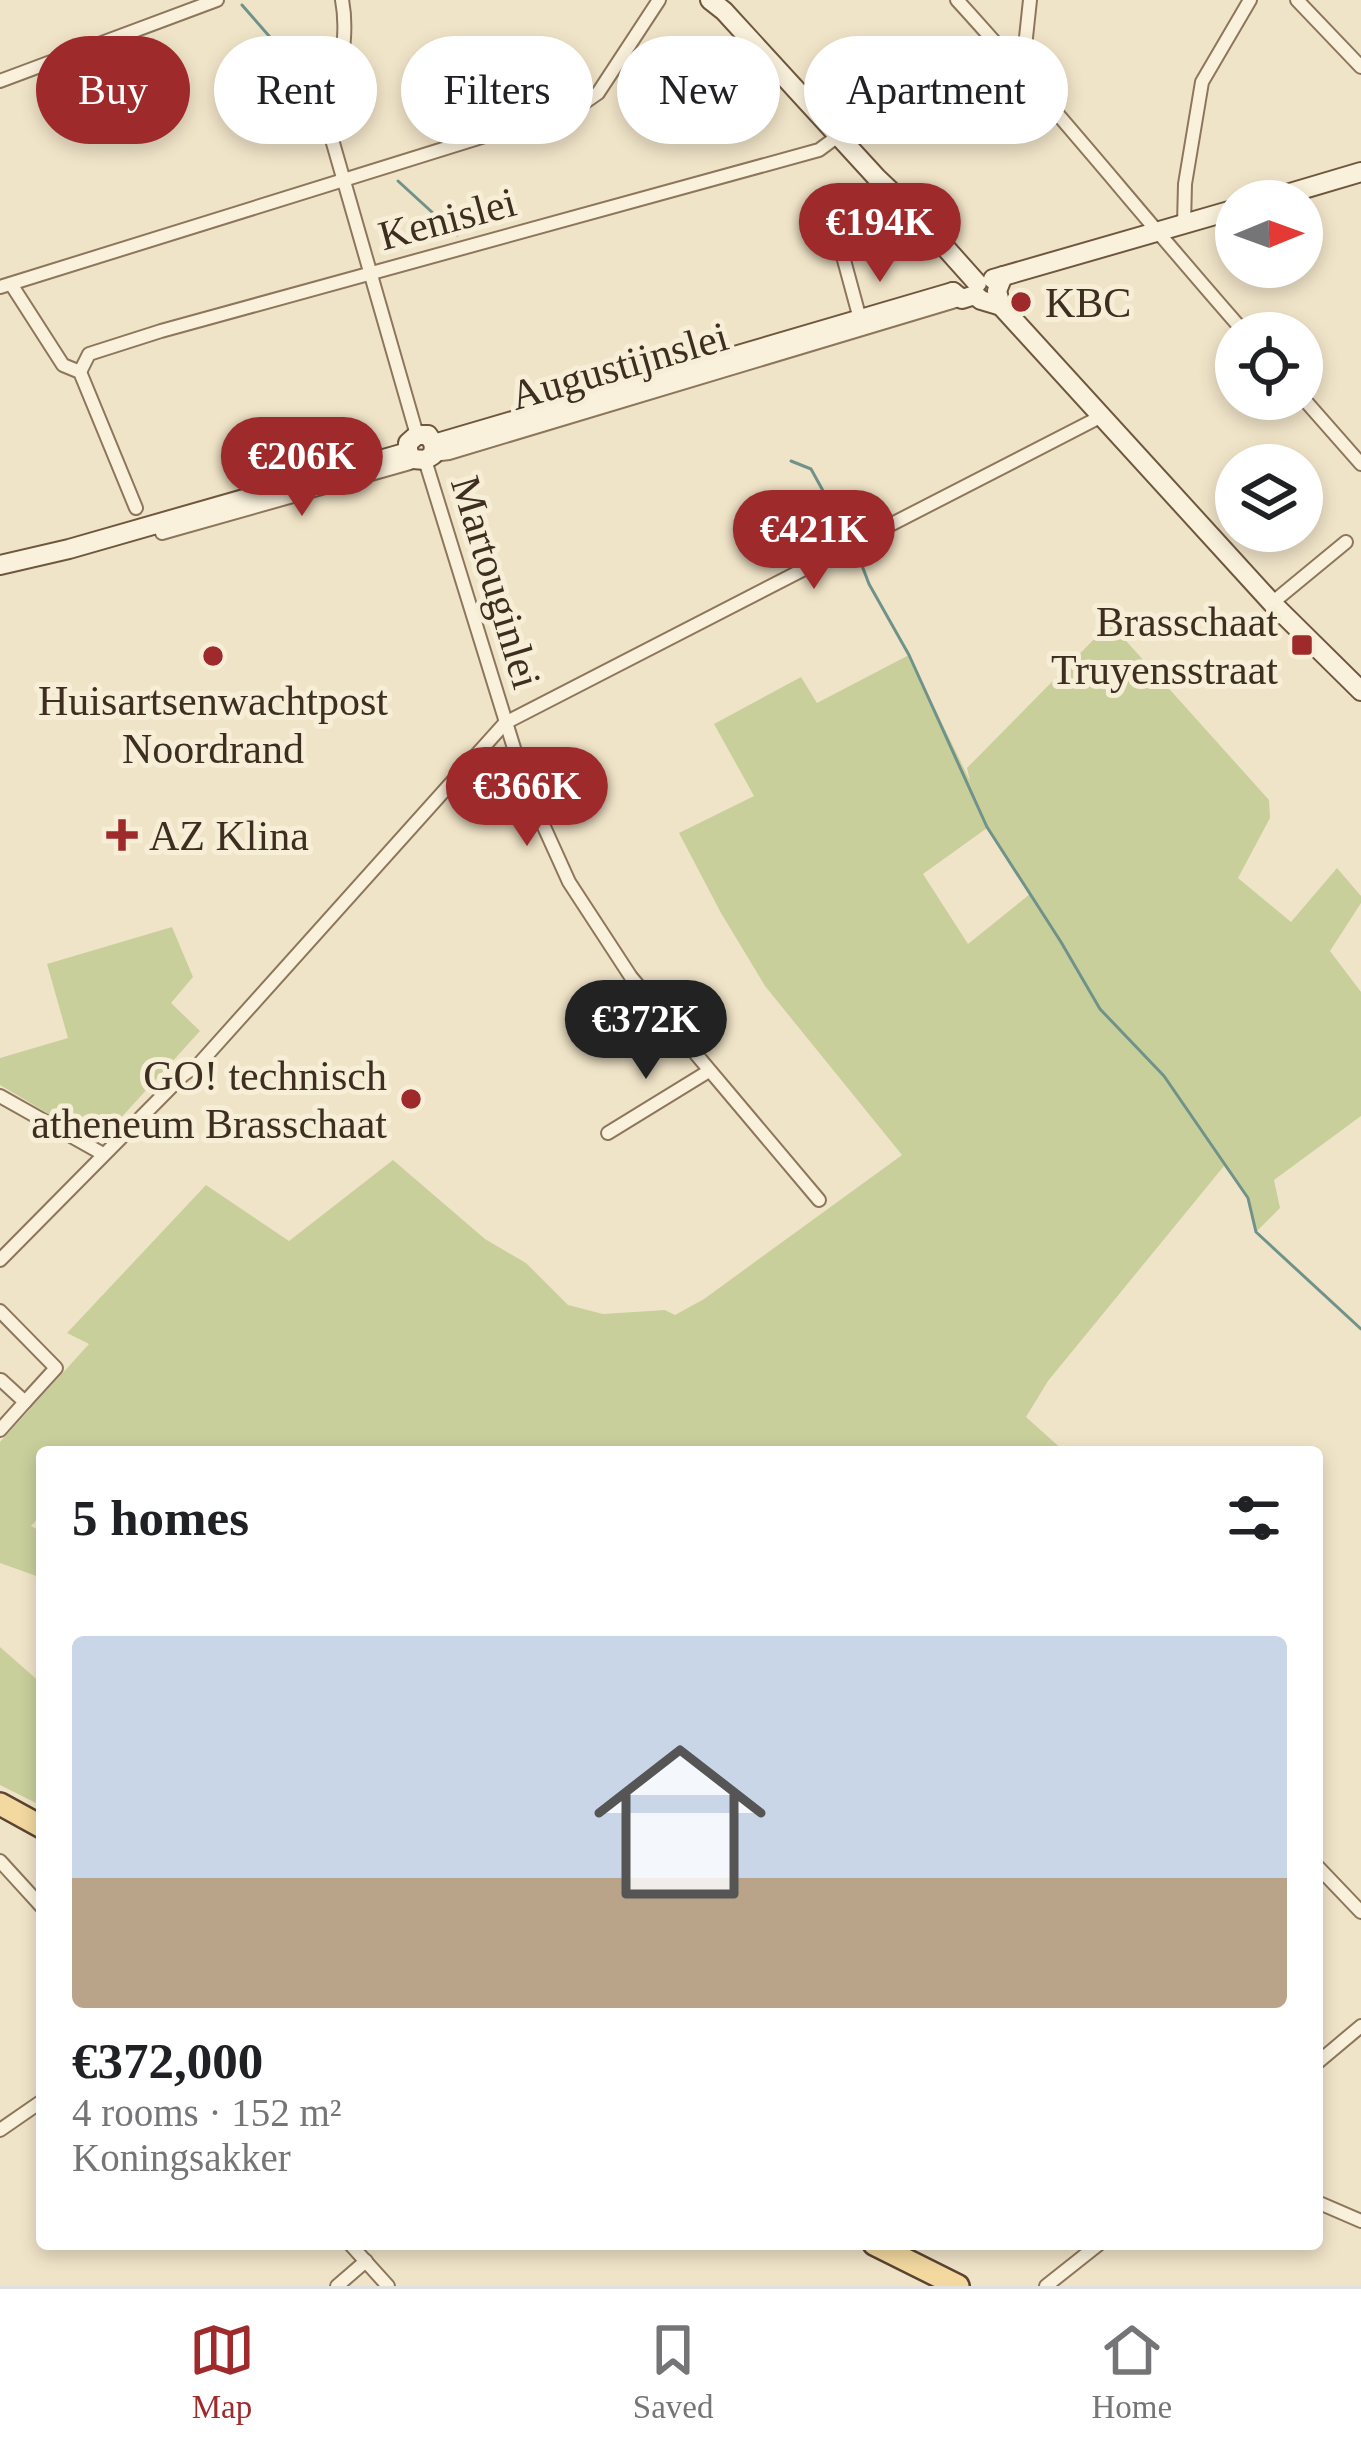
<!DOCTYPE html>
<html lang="en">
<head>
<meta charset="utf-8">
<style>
	body { margin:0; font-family:Georgia,serif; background:#f6f6f6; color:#202124; height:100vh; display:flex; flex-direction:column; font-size:45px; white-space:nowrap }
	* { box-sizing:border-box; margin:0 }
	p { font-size:39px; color:#757577 }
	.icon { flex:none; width:66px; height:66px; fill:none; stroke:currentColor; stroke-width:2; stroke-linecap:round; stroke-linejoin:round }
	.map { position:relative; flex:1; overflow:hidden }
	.sheet { position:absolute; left:36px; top:1446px; width:1287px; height:804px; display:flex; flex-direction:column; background:#fff; border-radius:12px; box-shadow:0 6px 18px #0003 }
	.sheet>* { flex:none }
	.top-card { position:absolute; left:36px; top:36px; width:1290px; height:108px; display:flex; gap:24px }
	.needle { width:78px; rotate:89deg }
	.controls { position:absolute; left:1215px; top:180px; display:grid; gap:24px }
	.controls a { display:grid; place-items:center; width:108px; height:108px; border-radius:50%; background:#fff; box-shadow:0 6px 18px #0003; font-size:60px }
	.price { position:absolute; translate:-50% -102px; padding:0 27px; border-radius:42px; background:#9e2a2b; color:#fff; font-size:39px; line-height:78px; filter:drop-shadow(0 3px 6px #0008) }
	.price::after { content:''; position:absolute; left:50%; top:72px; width:36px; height:27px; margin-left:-18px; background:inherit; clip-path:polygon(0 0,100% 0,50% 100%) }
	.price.on { background:#222; color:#fff }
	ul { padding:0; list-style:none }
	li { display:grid; align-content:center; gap:24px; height:636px; padding:0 36px }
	li span { display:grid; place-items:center; height:372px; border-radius:12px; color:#555 }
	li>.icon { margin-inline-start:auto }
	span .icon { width:216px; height:216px; fill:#fffc; stroke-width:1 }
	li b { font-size:51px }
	h2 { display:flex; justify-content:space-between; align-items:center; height:144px; padding:0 36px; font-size:51px }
	.tag { padding:0 42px; border-radius:54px; background:#fff; box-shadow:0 6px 18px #0003; font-size:42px; line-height:108px }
	.tag.on { background:#9e2a2b; color:#fff }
	.tabs { display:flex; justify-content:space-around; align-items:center; height:168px; border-top:3px solid #e0e0e0; background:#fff; font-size:33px; color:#757577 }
	.tabs a { display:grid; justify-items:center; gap:6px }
	.tabs .on { color:#9e2a2b }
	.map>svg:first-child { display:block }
	.green { fill:#c9cf9b; fill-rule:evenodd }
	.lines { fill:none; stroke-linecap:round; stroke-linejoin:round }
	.stream { stroke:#6f938a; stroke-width:3 }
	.street-casing { stroke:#8d765c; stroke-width:16 }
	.secondary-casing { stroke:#6f573f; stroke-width:22 }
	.primary-casing { stroke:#5b4430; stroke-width:26 }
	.street { stroke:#faf1dc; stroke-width:12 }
	.secondary { stroke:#faf1dc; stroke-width:18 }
	.primary { stroke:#f3d9a0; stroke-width:21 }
	.poi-dot { fill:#9e2a2b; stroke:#f7eed8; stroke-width:4.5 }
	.labels { text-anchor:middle; stroke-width:10; stroke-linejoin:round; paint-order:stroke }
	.street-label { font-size:42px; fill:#3d2e20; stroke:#f7eed8 }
	.poi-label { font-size:42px; fill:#3d2e20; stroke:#f7eed8; text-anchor:start }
</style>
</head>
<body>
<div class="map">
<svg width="1361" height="2286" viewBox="0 0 1361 2286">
	<rect width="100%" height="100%" fill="#f0e4c8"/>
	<!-- green -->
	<g class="green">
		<path d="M 1110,623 L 1269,800 L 1270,818 L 1238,878 L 1291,922 L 1337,868 L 1361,896 L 1361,903 L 1330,951 L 1361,992 L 1361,1116 L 1274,1180 L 1280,1208 L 1256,1232 L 1248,1198 L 1224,1166 L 1048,1381 L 1026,1417 L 1065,1452 L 42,1452 L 42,1514 L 31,1526 L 42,1532 L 42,1578 L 0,1563 L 0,1442 L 89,1344 L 67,1333 L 206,1185 L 289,1241 L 393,1160 L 485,1239 L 526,1263 L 568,1305 L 603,1314 L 665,1310 L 675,1315 L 704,1299 L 902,1155 L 765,986 L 721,913 L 679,833 L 754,796 L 714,724 L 801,677 L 817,703 L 909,655 L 970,781 L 967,768 ZM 987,828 L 1030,894 L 968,944 L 923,874 Z"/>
		<polygon points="172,927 193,977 171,1003 200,1031 98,1143 0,1085 0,1058 68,1038 47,964"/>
		<polygon points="0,1647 42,1684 42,1806 0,1785"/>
	</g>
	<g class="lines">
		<!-- stream -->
		<g class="stream">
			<polyline points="242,5 317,91"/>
			<polyline points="398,181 457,235"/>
			<polyline points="791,461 811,469 827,498"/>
			<polyline points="854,556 861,563 869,584 909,655 987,827 1061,942 1100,1009 1164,1076 1248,1198 1256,1232 1361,1329"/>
		</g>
		<!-- street casing -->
		<g class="street-casing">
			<g id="street">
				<path d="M 342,0 C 351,46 332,90 331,136 L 417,435"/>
				<path d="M 957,0 C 1056,108 1148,223 1245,333"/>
				<polyline points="1297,0 1361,67"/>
				<polyline points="1019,68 1024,56 1030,0"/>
				<polyline points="0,81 217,0"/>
				<polyline points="1184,224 1185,184 1202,82 1250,0"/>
				<polyline points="11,284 63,365 80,372 136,508"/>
				<polyline points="0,287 578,107 598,93 659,0"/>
				<polyline points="860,319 844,260 848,244 895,202"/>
				<polyline points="80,372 89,354 161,331 819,150 838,136"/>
				<polyline points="1302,397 1361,464"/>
				<polyline points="433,455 449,453 962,299"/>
				<polyline points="425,460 526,787 569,882 631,977 819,1200"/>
				<polyline points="159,523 162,533 176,529 410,463 413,459"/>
				<polyline points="1272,603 1346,542"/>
				<polyline points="0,1096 103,1154"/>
				<polyline points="608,1133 709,1071"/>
				<polyline points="0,1260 183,1075 199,1064 505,723 1100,417"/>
				<polyline points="0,1311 56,1368 25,1402 1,1380"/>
				<polyline points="0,1430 25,1402"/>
				<polyline points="0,1861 42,1907"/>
				<polyline points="1317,1866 1361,1912"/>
				<polyline points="1317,2063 1361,2026"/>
				<polyline points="0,2130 42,2101"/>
				<polyline points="1317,2202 1361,2221"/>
				<polyline points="350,2244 388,2286"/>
				<polyline points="337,2286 366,2261"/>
				<polyline points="1046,2286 1099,2244"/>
			</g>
		</g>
		<!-- secondary casing -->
		<g class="secondary-casing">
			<g id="secondary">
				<polyline points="710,0 724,11 877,178 918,217 977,283"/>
				<polyline points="1263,201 1361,172"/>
				<polyline points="1003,276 997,291 1001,306 1272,603 1361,691"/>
				<polyline points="993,279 1236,209"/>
				<polyline points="953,292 962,299 975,295 981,300 1001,306"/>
				<polyline points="434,444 953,292"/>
				<polyline points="408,452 408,443 417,435 428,435 434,444"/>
				<polyline points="0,565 69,549 408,452 413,459 425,460 433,455 434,444"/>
			</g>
		</g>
		<!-- primary casing -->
		<g class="primary-casing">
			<g id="primary">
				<polyline points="0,1804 42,1827"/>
				<polyline points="874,2244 958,2286"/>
			</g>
		</g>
		<!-- street -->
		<use href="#street" class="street"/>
		<!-- secondary -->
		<use href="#secondary" class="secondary"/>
		<!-- primary -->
		<use href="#primary" class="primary"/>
	</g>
	<!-- markers -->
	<g class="poi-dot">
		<circle cx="1021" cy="302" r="12"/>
		<rect x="1290" y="633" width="24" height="24" rx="6"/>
		<circle cx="213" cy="656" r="12"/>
		<path d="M116 817h12v12h12v12h-12v12h-12v-12h-12v-12h12z"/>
		<circle cx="411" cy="1099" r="12"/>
	</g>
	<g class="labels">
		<!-- street labels -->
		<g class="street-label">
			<text transform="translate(447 218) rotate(-15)" y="15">Kenislei</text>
			<text transform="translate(619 365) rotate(-16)" y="15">Augustijnslei</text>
			<text transform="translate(497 582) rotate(73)" y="15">Martouginlei</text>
		</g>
		<!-- poi labels -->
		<g class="poi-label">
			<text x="1045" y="317">KBC</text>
			<text x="1278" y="636" text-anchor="end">Brasschaat<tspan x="1278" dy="48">Truyensstraat</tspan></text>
			<text x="213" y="715" text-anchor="middle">Huisartsenwachtpost<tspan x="213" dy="48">Noordrand</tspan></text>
			<text x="149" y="850">AZ Klina</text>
			<text x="387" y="1090" text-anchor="end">GO! technisch<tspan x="387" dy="48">atheneum Brasschaat</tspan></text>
		</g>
	</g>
</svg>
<div class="controls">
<a><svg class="needle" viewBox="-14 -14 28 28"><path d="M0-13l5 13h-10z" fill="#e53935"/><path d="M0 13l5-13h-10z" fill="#757577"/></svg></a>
<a><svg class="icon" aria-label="locate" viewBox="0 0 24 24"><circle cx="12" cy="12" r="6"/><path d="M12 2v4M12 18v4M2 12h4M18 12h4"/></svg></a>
<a><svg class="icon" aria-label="layers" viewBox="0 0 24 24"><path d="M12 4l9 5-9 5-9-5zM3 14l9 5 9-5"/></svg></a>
</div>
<b class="price" style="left:880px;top:285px">€194K</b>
<b class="price" style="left:302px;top:519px">€206K</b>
<b class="price" style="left:814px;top:592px">€421K</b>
<b class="price" style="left:527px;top:849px">€366K</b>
<b class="price on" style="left:646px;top:1082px">€372K</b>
<div class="top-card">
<a class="tag on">Buy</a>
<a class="tag">Rent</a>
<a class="tag">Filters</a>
<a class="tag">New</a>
<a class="tag">Apartment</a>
</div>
<section class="sheet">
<h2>5 homes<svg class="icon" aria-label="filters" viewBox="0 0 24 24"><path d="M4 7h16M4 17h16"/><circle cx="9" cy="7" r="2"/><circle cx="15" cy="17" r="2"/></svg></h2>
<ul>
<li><span style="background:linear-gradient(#c9d6e8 65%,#b9a48a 0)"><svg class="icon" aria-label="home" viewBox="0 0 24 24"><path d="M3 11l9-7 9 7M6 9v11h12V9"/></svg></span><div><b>€372,000</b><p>4 rooms · 152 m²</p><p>Koningsakker</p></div></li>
</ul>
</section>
</div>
<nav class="tabs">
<a class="on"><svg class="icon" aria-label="map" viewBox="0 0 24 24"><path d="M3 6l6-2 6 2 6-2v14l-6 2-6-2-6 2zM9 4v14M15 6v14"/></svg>Map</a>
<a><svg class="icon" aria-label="saved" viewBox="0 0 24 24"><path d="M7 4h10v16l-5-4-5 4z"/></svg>Saved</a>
<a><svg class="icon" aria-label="home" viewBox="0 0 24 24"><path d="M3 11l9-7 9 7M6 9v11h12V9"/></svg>Home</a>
</nav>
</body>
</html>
